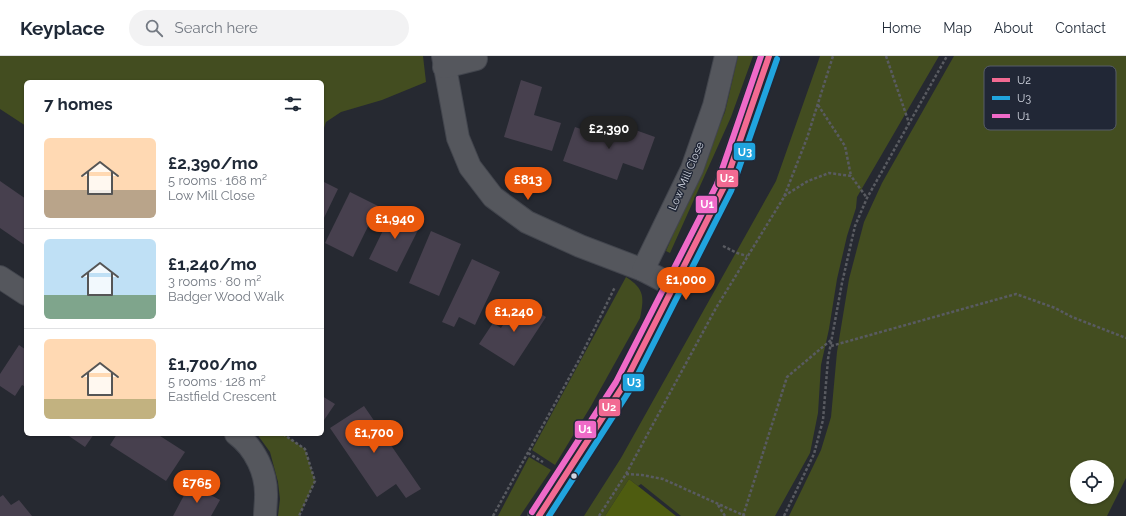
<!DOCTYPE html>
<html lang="en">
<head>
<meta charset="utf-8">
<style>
	body { margin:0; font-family:Raleway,sans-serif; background:#f2f2f3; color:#1f2937; height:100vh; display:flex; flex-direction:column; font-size:15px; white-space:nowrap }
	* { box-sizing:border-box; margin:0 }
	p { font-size:13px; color:#747a83 }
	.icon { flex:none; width:22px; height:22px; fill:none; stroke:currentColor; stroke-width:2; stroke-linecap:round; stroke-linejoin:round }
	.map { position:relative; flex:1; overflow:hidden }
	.drawer { position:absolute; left:24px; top:24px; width:300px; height:356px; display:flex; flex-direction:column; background:#fff; border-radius:6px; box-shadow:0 1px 3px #0004 }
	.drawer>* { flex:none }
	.tools { position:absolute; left:1070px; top:404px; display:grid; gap:8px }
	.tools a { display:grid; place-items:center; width:44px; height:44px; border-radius:50%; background:#fff; box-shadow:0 1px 3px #0004; font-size:20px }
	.price { position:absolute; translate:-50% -34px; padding:0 9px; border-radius:14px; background:#ea580c; color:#fff; font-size:13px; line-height:26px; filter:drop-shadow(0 1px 2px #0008) }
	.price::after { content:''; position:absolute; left:50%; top:24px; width:12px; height:9px; margin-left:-6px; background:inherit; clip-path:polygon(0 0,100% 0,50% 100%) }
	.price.on { background:#222; color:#fff }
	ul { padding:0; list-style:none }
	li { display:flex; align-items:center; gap:12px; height:100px; padding:0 20px }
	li+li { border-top:1px solid #e0e1e3 }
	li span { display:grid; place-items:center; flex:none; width:112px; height:80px; border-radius:6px; color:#555 }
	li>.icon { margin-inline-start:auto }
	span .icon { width:48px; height:48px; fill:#fffc; stroke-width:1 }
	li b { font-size:17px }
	h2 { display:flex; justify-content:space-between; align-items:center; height:48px; padding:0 20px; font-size:17px }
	header { display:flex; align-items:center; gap:24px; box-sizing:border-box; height:56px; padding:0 20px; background:#fff; border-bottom:1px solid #e0e1e3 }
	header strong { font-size:19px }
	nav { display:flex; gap:22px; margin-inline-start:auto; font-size:14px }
	.search { width:280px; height:36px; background:#f2f2f3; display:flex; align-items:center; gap:10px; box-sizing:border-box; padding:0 14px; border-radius:22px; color:#747a83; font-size:15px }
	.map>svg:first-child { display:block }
	.green { fill:#434d20; fill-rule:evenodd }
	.forest { fill:#4e5c10 }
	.building { fill:#47404e }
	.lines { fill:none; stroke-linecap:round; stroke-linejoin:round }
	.street-casing { stroke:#42454d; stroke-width:24 }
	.secondary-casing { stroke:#42454d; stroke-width:24 }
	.path { stroke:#595b61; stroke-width:2.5; stroke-dasharray:3 2; stroke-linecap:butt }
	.street { stroke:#55575d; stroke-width:22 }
	.secondary { stroke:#57595c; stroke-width:22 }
	.bus-1-casing { stroke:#212736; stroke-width:9 }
	.bus-2-casing { stroke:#212736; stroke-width:9 }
	.bus-3-casing { stroke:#212736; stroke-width:9 }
	.bus-1 { stroke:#f26a92; stroke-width:6 }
	.bus-2 { stroke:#20a4de; stroke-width:6 }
	.bus-3 { stroke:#ef6ac8; stroke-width:6 }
	.bus-dot { fill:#d2d6e1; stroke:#212736; stroke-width:1.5 }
	.labels { text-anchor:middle; stroke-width:3; stroke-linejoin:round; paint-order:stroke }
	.street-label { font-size:11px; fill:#d2d6e1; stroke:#212736 }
	.key { fill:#212736; stroke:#565c69; stroke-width:1 }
	.key-label { font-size:11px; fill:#d2d6e1 }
	.line-badge { stroke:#212736; stroke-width:1.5 }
	.badge-label { font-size:11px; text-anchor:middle; font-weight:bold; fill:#fff }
</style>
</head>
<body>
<header>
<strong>Keyplace</strong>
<div class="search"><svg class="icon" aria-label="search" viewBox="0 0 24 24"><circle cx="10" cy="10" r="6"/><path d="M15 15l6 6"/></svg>Search here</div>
<nav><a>Home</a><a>Map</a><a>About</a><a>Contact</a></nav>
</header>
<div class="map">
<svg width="1126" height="460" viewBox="0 0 1126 460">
	<rect width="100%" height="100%" fill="#262931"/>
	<!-- green -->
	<g class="green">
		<polygon points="0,0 423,0 426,26 382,44 341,56 326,66 322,78 322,26 26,26 26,70 0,53"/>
		<polygon points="738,0 753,0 731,61 670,197 666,195 725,56"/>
		<polygon points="820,0 939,0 857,141 856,152 847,180 837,223 829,273 821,309 818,357 810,397 775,460 681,460 641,428 638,430 629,423 605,460 584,460 621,402 776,125"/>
		<path d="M 954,0 L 1126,0 L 1126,422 L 1107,460 L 789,460 L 821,394 L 831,361 L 837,296 L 849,223 L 864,166 L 882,127 ZM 1077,411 L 1107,411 L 1107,441 L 1077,441 Z"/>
		<path d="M 626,221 C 645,233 644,242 640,262 L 591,350 L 555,409 L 532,394 Z"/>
		<polygon points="257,378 283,378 305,393 315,425 299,460 278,460 280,443 278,426 270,396"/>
		<polygon points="529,401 551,414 520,460 498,460"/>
	</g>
	<!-- forest -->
	<polygon class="forest" points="629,423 676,460 605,460"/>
	<!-- building -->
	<g class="building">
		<polygon points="521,24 542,31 534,59 561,67 552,95 504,81"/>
		<polygon points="613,66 655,81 643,114 623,107 617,124 563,105 575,71 607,82"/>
		<polygon points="0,125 26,143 26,190 0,172"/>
		<polygon points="322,125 338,133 322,166"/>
		<polygon points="350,136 378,150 353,201 325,187"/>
		<polygon points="394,152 422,166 397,216 369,203"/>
		<polygon points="431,175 461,188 439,240 409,227"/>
		<polygon points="472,203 500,216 475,269 459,261 454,271 442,266"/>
		<polygon points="519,244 546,261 514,310 479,288 493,267 501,272"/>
		<polygon points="19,289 26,294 26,331 22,329 15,340 0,330 0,318"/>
		<polygon points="322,340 335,348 322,367"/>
		<polygon points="364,350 421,433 406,442 396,428 377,441 330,372"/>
		<polygon points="66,378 94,378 85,391"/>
		<polygon points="117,378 157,378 185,396 166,425 110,389"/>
		<polygon points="190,428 220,444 211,460 173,460"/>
		<polygon points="3,439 11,449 19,444 32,460 0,460 0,441"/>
	</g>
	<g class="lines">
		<!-- street casing -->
		<g class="street-casing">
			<g id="street">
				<polyline points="443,0 458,82 470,111 493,141 527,166 580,190 643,214 674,230"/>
				<polyline points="444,11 476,3"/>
				<polyline points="643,214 692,113 714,50 726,0"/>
				<polyline points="0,221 26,238"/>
				<path d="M 236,378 C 255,392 267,417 266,441 C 266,447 265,454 265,460"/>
			</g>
		</g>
		<!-- secondary casing -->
		<g class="secondary-casing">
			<polyline id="secondary" points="539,460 623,330 674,230 724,131 769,0"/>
		</g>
		<!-- path -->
		<g class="path">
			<polyline points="886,0 909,67"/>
			<polyline points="818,49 845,90 851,120"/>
			<polyline points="784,140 808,125 829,117 851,120 867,142"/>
			<polyline points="723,190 737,197 747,200"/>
			<polyline points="831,290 1016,238 1055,252 1072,261 1126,282"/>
			<polyline points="283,378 305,393 315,425 299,460"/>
			<polyline points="528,397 543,406"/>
			<polyline points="626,418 642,419 663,423 745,460"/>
			<polyline points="718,449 725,460"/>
			<polyline points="493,460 579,304 615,231"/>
			<polyline points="599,460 626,418 716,252 784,141 807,82 833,0"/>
			<polyline points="743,460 787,321 831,284"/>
			<polyline points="784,460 814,398 823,364 828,303 842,227 855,170 867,142 947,0"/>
		</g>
		<!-- street -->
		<use href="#street" class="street"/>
		<!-- secondary -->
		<use href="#secondary" class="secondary"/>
		<!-- bus-1 casing -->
		<g class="bus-1-casing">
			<polyline id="bus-1" points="539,460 623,330 724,131 769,0"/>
		</g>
		<!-- bus-2 casing -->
		<g class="bus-2-casing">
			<polyline id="bus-2" points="549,460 630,334 731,135 777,3"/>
		</g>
		<!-- bus-3 casing -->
		<g class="bus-3-casing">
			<polyline id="bus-3" points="532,456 616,326 717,128 761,0"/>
		</g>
		<!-- bus-1 -->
		<use href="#bus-1" class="bus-1"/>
		<!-- bus-2 -->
		<use href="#bus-2" class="bus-2"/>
		<!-- bus-3 -->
		<use href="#bus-3" class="bus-3"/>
	</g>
	<!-- markers -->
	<circle class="bus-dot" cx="574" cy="420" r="3.5"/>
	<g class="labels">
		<!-- street labels -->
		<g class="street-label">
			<text transform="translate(686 120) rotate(-67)" y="4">Low Mill Close</text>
		</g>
	</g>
	<!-- legend -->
	<rect x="984" y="10" width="132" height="64" rx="6" class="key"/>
	<rect x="992" y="22" width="18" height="4" fill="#f26a92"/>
	<rect x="992" y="40" width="18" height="4" fill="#20a4de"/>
	<rect x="992" y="58" width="18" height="4" fill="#ef6ac8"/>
	<g class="key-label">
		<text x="1017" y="28">U2</text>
		<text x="1017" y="46">U3</text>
		<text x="1017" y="64">U1</text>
	</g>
	<g class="line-badge">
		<rect x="733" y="86" width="23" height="19" rx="4" fill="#20a4de"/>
		<rect x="716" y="113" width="23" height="19" rx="4" fill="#f26a92"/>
		<rect x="695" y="139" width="23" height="19" rx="4" fill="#ef6ac8"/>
		<rect x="622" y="317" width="23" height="19" rx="4" fill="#20a4de"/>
		<rect x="598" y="342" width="23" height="19" rx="4" fill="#f26a92"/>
		<rect x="574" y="364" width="23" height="19" rx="4" fill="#ef6ac8"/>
	</g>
	<g class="badge-label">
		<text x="745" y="100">U3</text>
		<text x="727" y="126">U2</text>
		<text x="707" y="152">U1</text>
		<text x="634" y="330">U3</text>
		<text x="609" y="355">U2</text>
		<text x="585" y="377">U1</text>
	</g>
</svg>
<div class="tools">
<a><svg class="icon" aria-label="locate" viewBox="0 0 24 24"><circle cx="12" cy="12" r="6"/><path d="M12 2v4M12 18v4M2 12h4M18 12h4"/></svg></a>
</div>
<b class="price on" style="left:609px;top:94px">£2,390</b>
<b class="price" style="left:528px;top:145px">£813</b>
<b class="price" style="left:395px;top:184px">£1,940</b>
<b class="price" style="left:686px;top:245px">£1,000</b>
<b class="price" style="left:514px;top:277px">£1,240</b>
<b class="price" style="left:374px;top:398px">£1,700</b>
<b class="price" style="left:197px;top:448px">£765</b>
<section class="drawer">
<h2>7 homes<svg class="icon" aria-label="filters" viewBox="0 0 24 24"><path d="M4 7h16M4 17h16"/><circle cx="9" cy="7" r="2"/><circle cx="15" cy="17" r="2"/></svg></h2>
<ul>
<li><span style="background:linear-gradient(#ffd9b3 65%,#b9a48a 0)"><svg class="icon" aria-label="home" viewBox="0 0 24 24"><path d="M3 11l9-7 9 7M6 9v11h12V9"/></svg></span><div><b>£2,390/mo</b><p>5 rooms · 168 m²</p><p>Low Mill Close</p></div></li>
<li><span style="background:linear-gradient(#bfe0f5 70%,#7fa58c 0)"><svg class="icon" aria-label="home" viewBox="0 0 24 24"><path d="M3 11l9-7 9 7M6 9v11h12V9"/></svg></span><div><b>£1,240/mo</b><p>3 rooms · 80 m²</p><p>Badger Wood Walk</p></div></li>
<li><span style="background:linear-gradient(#ffd9b3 75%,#c2b280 0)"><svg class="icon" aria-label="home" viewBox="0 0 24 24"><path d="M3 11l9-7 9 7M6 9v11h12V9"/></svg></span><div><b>£1,700/mo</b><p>5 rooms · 128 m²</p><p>Eastfield Crescent</p></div></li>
</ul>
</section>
</div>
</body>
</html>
